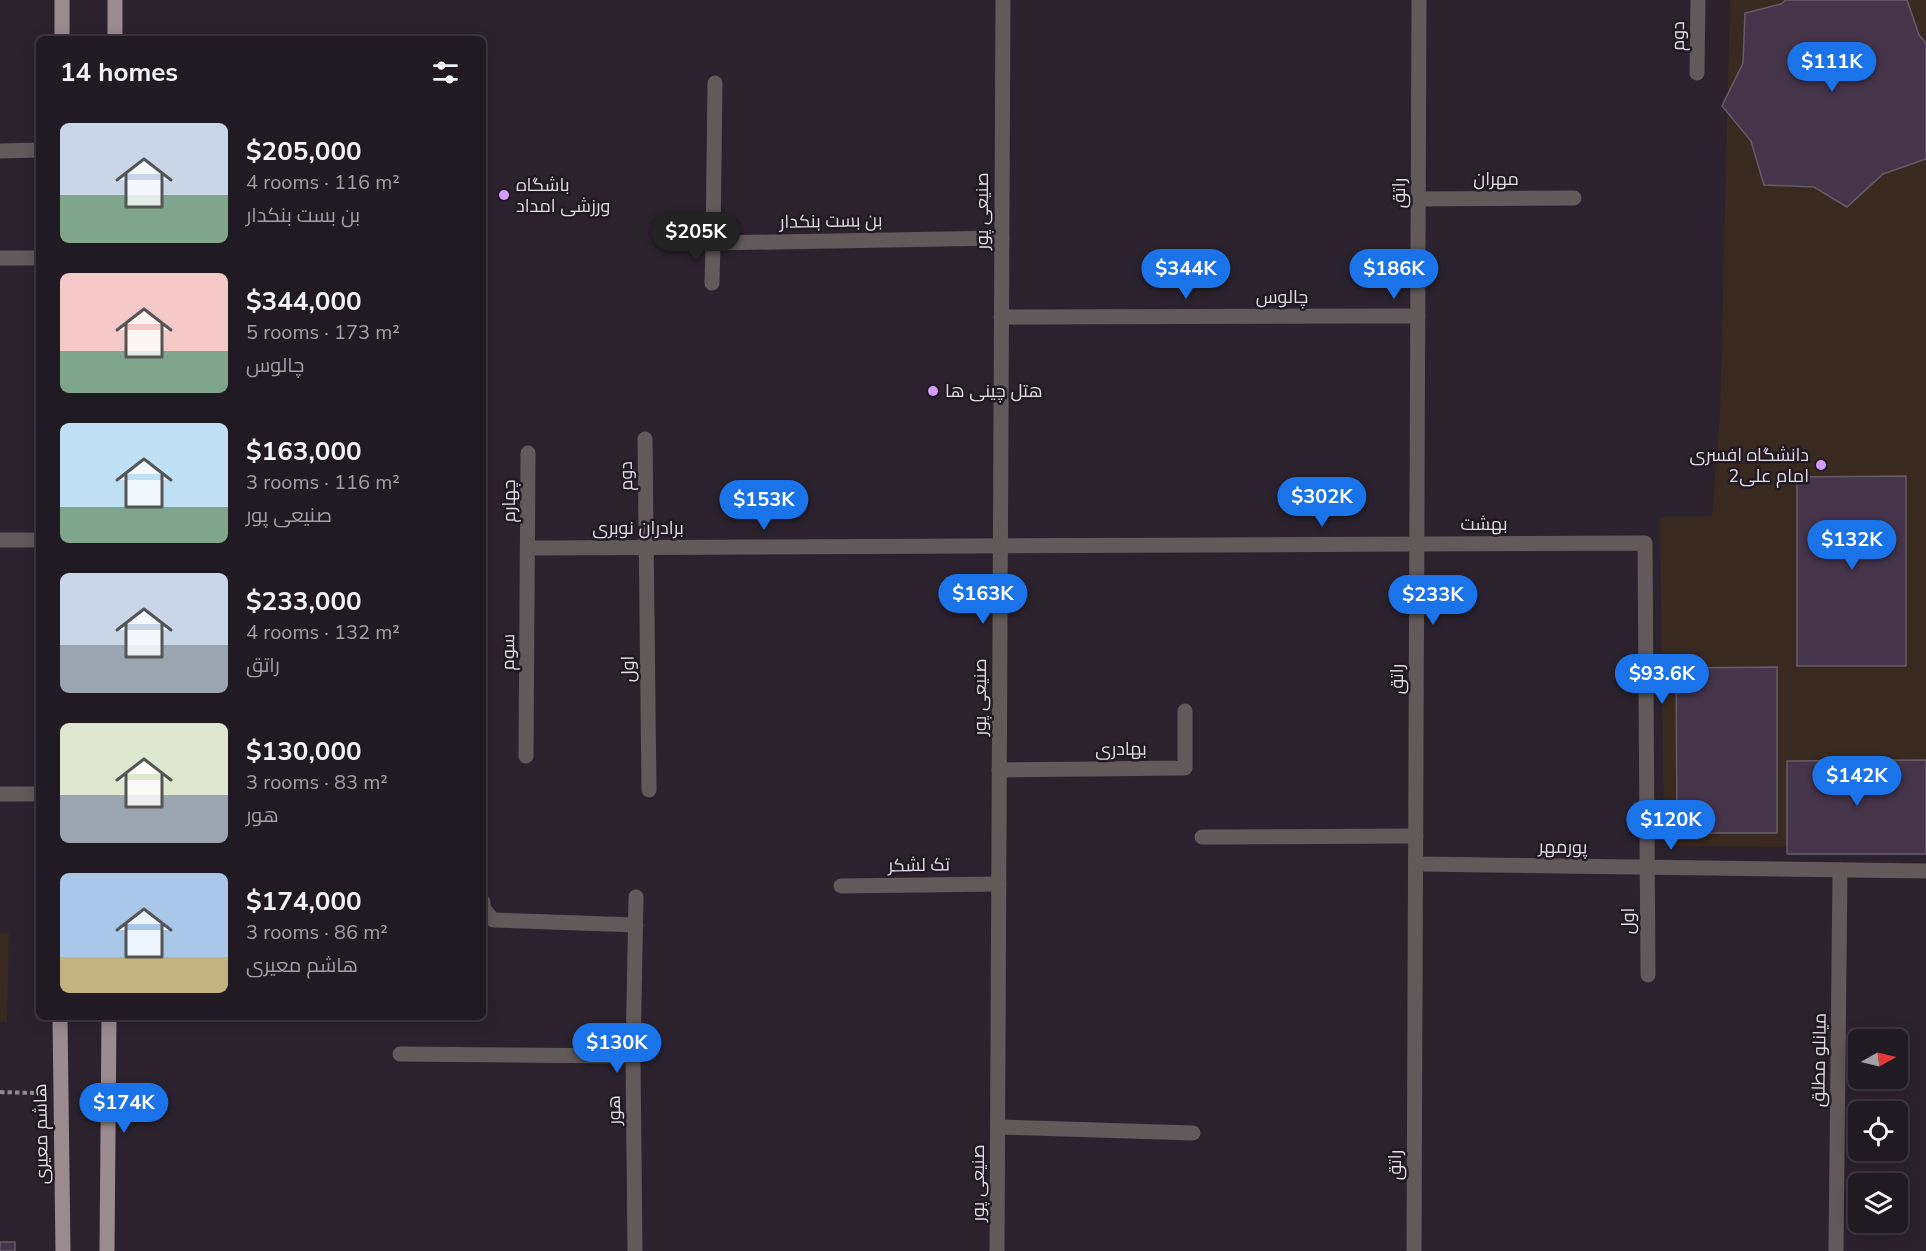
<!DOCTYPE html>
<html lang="en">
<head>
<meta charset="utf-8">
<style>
	body { margin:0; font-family:"Nunito Sans",Cairo,sans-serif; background:#2d272f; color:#f1f3f6; height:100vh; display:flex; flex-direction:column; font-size:22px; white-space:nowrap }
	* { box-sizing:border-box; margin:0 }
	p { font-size:20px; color:#a2a1a5 }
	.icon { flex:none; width:33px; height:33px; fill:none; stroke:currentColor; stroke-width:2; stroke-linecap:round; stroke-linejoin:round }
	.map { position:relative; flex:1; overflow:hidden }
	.side { position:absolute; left:36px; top:36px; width:450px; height:984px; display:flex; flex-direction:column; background:#201a22; border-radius:9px; box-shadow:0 3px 15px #0003,0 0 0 2px #3d3840 }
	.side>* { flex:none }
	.needle { width:39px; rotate:82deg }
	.tools { position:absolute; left:1848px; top:1029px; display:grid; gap:12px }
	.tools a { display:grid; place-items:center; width:60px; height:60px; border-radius:9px; background:#201a22; box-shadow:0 3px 15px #0003,0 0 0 2px #3d3840; font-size:30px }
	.price { position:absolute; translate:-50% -51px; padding:0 14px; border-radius:21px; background:#1a73e8; color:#fff; font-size:20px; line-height:39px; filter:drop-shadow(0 2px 3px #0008) }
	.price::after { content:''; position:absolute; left:50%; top:36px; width:18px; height:14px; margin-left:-9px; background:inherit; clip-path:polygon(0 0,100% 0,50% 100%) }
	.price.on { background:#222; color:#fff }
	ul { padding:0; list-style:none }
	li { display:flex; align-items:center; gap:18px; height:150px; padding:0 24px }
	li span { display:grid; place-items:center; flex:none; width:168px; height:120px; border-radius:9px; color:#555 }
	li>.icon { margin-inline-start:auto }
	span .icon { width:72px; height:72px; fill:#fffc; stroke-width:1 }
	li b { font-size:26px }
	h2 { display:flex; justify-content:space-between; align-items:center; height:72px; padding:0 24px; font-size:26px }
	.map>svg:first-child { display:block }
	.education { fill:#39291e }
	.building { fill:#46344b; stroke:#665c69; stroke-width:1.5 }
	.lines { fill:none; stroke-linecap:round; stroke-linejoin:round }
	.path { stroke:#8f8891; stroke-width:4; stroke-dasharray:4.5 3; stroke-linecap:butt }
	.minor { stroke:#61595a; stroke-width:15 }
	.major { stroke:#9c8b8e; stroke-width:15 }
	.poi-dot { fill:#d39cfd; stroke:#211923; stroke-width:2 }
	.labels { text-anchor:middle; stroke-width:5; stroke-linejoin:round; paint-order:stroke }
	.street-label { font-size:18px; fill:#e2dce3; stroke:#211923 }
	.poi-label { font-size:18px; fill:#e2dce3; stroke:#211923; text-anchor:start }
</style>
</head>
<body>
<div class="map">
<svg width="1926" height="1251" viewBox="0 0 1926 1251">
	<rect width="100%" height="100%" fill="#2b222d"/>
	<!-- education -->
	<g class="education">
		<polygon points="1730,0 1926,0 1926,848 1664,846 1660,517 1712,516 1720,414"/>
		<polygon points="0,933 9,934 7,1022 0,1022"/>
	</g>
	<!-- building -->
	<g class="building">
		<polygon points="1786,0 1907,0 1919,35 1926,43 1926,159 1883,174 1847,207 1814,187 1764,185 1751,141 1722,106 1743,63 1745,13 1781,4"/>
		<polygon points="1906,476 1906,666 1797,666 1797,477"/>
		<polygon points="1777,667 1777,833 1677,833 1676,668"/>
		<polygon points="1926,760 1926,854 1787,854 1787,761"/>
		<rect x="0" y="1242" width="15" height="9"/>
	</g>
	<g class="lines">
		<!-- path -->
		<polyline class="path" points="0,1092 35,1093"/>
		<!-- minor -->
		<g class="minor">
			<polyline points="1697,73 1698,0"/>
			<polyline points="715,83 713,243 1002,238"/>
			<polyline points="0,151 39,150"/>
			<polyline points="1419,199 1574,198"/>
			<polyline points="0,258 39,258"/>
			<polyline points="712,283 713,243"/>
			<polyline points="1001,317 1418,316"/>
			<polyline points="645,439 649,790"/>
			<polyline points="0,540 39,540"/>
			<polyline points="528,548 1645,543 1648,975"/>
			<polyline points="526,756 528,453"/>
			<polyline points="999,770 1185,768 1185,711"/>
			<polyline points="0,794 39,794"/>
			<polyline points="1202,837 1416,836"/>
			<polyline points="1416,864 1926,871"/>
			<polyline points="841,886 999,884"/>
			<polyline points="483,902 483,908 493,920 636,925"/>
			<polyline points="400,1054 633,1056"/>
			<polyline points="998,1127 1193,1133"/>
			<polyline points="635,1251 633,1056 636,897"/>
			<polyline points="997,1251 1003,0"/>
			<polyline points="1414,1251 1419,0"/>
			<polyline points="1836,1251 1840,870"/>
		</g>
		<!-- major -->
		<g class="major">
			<polyline points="62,39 62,0"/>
			<polyline points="115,39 115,0"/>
			<polyline points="60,1017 63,1251"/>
			<polyline points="107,1251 109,1017"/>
		</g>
	</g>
	<!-- markers -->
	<g class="poi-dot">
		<circle cx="504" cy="195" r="6"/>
		<circle cx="933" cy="391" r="6"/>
		<circle cx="1821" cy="465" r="6"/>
	</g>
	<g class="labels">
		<!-- street labels -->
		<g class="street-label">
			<text transform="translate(1678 36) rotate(-89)" y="6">دوم</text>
			<text x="1496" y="185">مهران</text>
			<text transform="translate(1399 193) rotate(-90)" y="6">راتق</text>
			<text transform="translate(982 211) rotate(-90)" y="6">صنیعی پور</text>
			<text transform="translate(831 221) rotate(-1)" y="6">بن بست بنکدار</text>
			<text x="1282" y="303">چالوس</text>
			<text transform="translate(626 476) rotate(-91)" y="6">دوم</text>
			<text transform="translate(509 501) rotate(-90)" y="6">چهارم</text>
			<text x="1484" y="530">بهشت</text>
			<text x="638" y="534">برادران نوبری</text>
			<text transform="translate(508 652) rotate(-89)" y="6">سوم</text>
			<text transform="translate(628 669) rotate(-91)" y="6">اول</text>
			<text transform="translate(1397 679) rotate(-90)" y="6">راتق</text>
			<text transform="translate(980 697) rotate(-90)" y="6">صنیعی پور</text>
			<text transform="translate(1121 749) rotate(-1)" y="6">بهادری</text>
			<text transform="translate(1563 847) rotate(1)" y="6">پورمهر</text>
			<text transform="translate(919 865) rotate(-1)" y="6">تک لشکر</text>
			<text transform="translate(1628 921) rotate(-90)" y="6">اول</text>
			<text transform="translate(1819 1060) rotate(-89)" y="6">میانلو مطلق</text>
			<text transform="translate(614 1110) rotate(-91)" y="6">هور</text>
			<text transform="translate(41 1134) rotate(-91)" y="6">هاشم معیری</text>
			<text transform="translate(1395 1165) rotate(-90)" y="6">راتق</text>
			<text transform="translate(978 1183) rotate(-90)" y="6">صنیعی پور</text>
		</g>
		<!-- poi labels -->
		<g class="poi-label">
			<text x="516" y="191">باشگاه<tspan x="516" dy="21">ورزشی امداد</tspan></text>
			<text x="945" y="397">هتل چینی ها</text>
			<text x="1809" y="461" text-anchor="end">دانشگاه افسری<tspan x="1809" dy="21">امام علی2</tspan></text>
		</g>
	</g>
</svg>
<div class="tools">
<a><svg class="needle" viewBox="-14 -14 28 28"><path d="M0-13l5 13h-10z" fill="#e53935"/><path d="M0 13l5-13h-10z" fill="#a2a1a5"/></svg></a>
<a><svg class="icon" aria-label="locate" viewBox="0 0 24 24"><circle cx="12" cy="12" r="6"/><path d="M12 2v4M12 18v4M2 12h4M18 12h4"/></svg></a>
<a><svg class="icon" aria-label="layers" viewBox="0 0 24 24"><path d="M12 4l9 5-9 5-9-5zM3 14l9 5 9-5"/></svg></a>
</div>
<b class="price" style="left:1832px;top:93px">$111K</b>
<b class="price on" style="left:696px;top:263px">$205K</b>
<b class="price" style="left:1186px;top:300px">$344K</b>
<b class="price" style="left:1394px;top:300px">$186K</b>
<b class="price" style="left:1322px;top:528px">$302K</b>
<b class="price" style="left:764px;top:531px">$153K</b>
<b class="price" style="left:1852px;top:571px">$132K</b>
<b class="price" style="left:983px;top:625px">$163K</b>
<b class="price" style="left:1433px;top:626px">$233K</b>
<b class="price" style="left:1662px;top:705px">$93.6K</b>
<b class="price" style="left:1857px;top:807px">$142K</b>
<b class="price" style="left:1671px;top:851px">$120K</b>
<b class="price" style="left:617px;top:1074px">$130K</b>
<b class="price" style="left:124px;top:1134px">$174K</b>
<section class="side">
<h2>14 homes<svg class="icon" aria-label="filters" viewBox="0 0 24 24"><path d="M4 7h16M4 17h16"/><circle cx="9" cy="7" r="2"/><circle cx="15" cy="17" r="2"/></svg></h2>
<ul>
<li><span style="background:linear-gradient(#c9d6e8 60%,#7fa58c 0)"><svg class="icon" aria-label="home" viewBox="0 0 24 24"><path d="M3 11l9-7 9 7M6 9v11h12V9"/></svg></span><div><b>$205,000</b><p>4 rooms · 116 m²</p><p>بن بست بنکدار</p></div></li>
<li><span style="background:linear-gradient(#f6c9c9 65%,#7fa58c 0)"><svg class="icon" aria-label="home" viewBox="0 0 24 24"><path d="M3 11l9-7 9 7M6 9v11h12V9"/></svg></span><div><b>$344,000</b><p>5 rooms · 173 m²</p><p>چالوس</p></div></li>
<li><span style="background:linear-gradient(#bfe0f5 70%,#7fa58c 0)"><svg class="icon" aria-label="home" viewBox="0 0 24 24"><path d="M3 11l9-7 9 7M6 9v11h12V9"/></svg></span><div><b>$163,000</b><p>3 rooms · 116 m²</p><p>صنیعی پور</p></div></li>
<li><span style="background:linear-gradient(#c9d6e8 60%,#9aa5b1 0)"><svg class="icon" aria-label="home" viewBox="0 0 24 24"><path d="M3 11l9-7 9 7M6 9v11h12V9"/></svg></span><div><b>$233,000</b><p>4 rooms · 132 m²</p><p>راتق</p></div></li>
<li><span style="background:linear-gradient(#dfe7d0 60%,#9aa5b1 0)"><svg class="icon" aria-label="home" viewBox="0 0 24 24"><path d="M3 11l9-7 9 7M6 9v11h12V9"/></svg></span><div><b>$130,000</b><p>3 rooms · 83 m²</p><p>هور</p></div></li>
<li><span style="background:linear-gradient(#a9c7e8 70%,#c2b280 0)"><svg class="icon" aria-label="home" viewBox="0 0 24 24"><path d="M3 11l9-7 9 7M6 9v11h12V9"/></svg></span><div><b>$174,000</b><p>3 rooms · 86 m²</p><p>هاشم معیری</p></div></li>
</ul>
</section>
</div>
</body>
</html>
